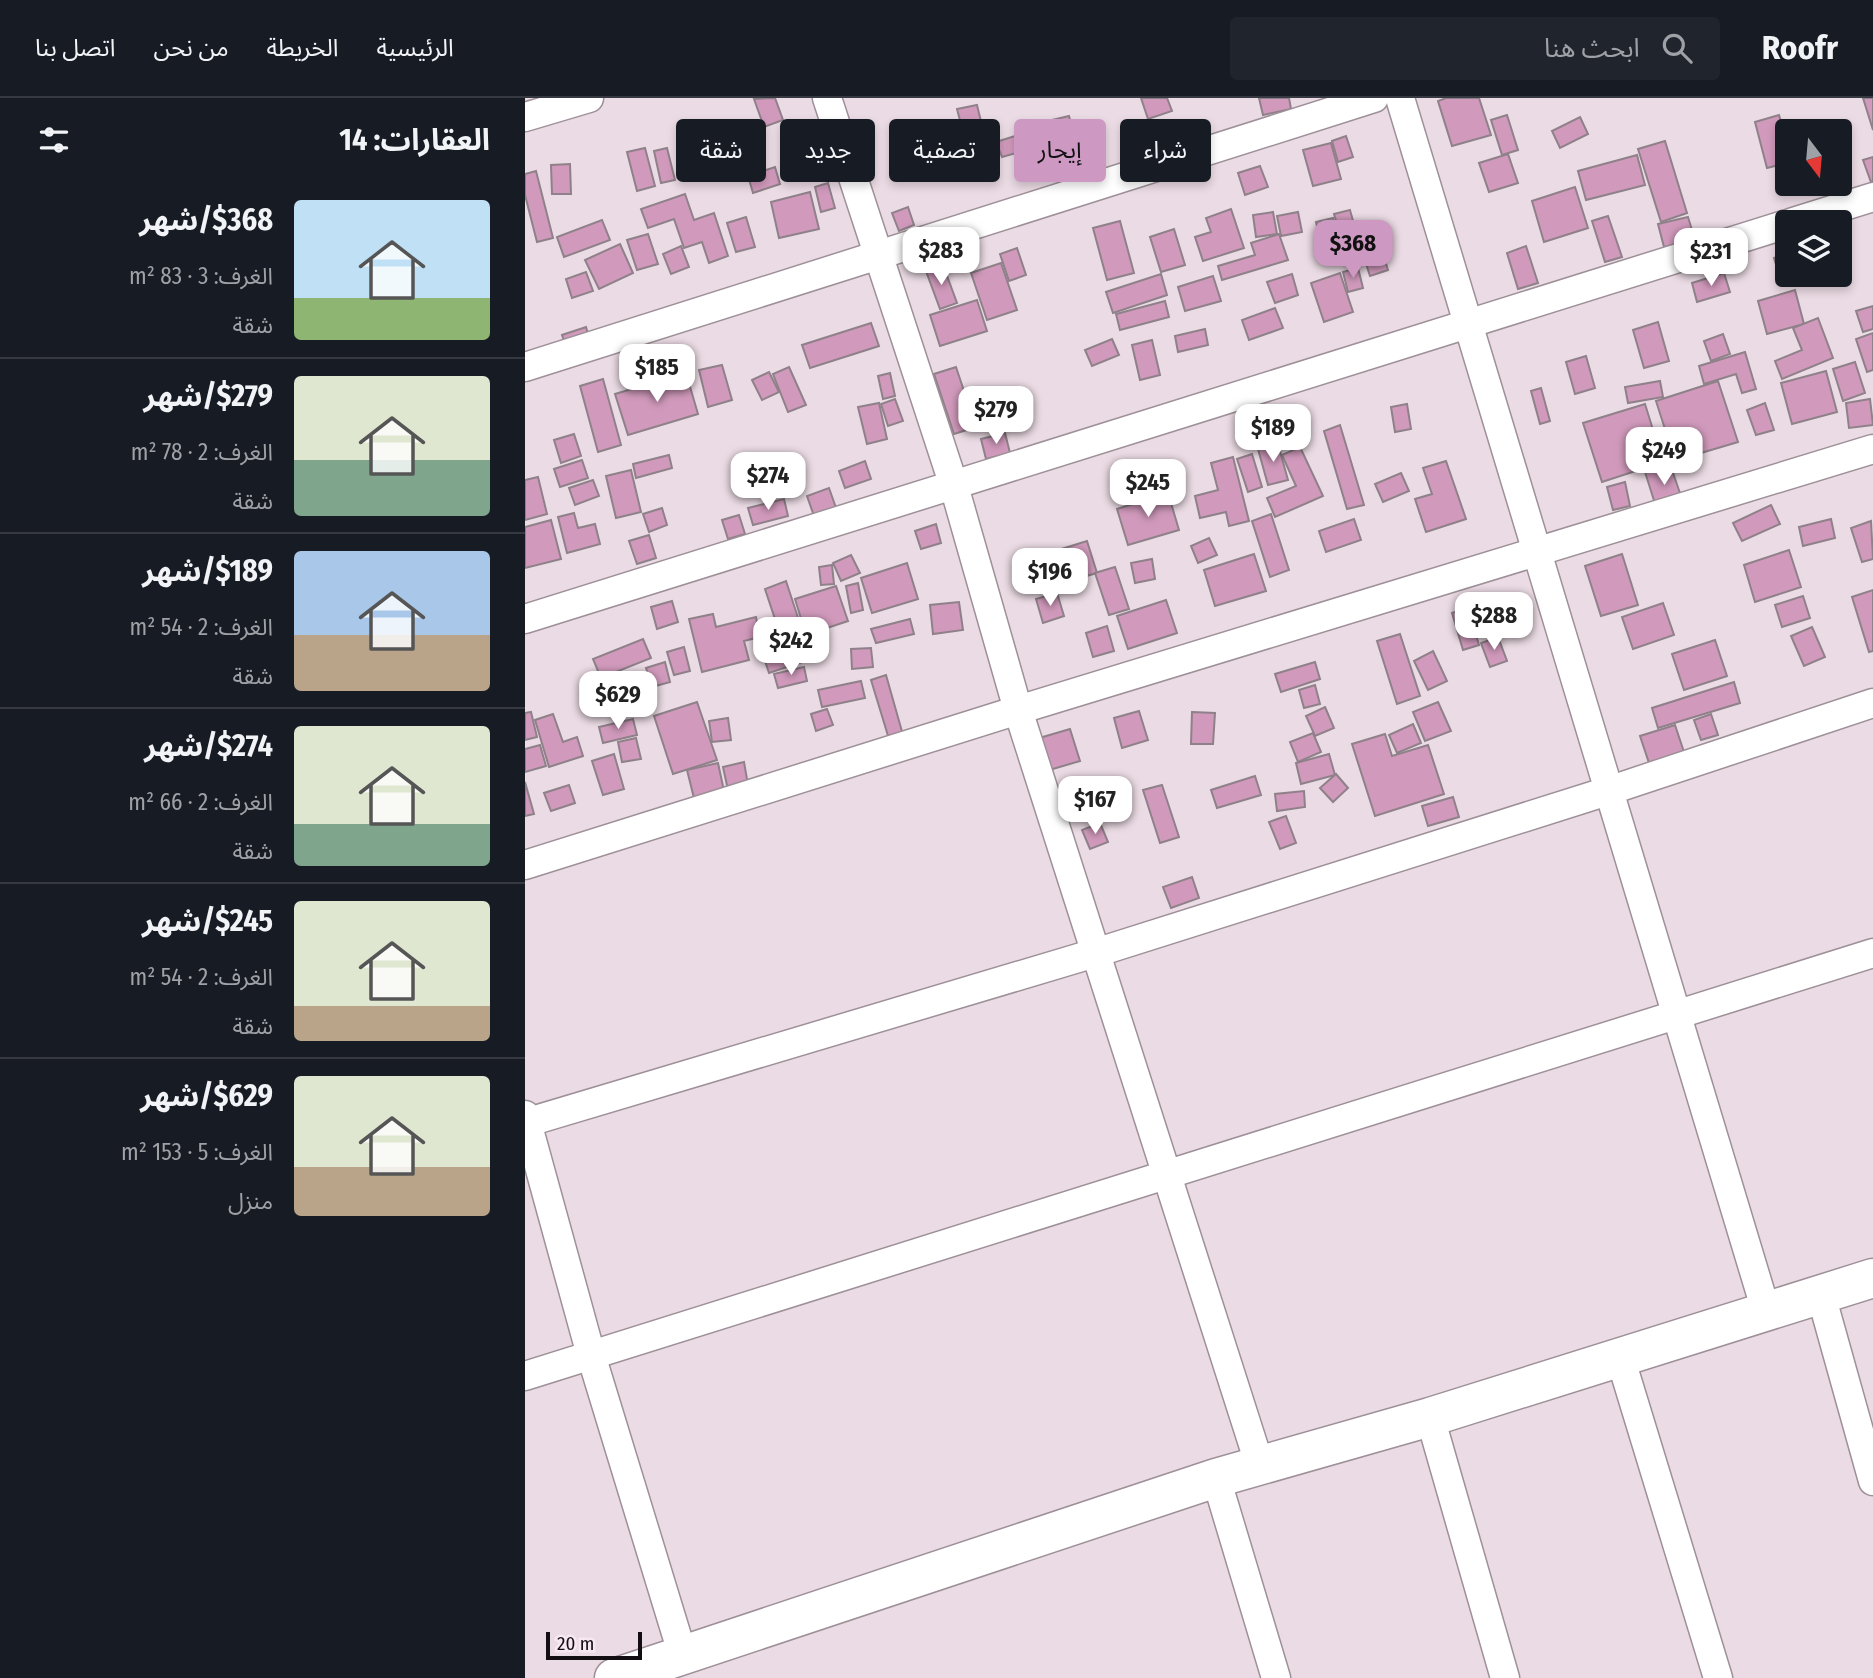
<!DOCTYPE html>
<html lang="ar">
<head>
<meta charset="utf-8">
<style>
	body { margin:0; font-family:"Fira Sans Condensed","Noto Sans Arabic",sans-serif; background:#20242c; color:#f1f3f6; direction:rtl; height:100vh; display:flex; flex-direction:column; font-size:26px; white-space:nowrap }
	* { box-sizing:border-box; margin:0 }
	p { font-size:23px; color:#9ea1a6 }
	.icon { flex:none; width:38px; height:38px; fill:none; stroke:currentColor; stroke-width:2; stroke-linecap:round; stroke-linejoin:round }
	.map { position:relative; flex:1; overflow:hidden; direction:ltr }
	.side { display:flex; flex-direction:column; background:#171b24; width:525px }
	.side>* { flex:none }
	.banner { position:absolute; left:21px; top:21px; width:665px; height:63px; direction:rtl; display:flex; gap:14px }
	.needle { width:46px; rotate:164deg }
	.buttons { position:absolute; left:1250px; top:21px; display:grid; gap:14px }
	.buttons a { display:grid; place-items:center; width:77px; height:77px; border-radius:7px; background:#171b24; box-shadow:0 4px 10px #0003; font-size:35px }
	.scale { position:absolute; left:21px; bottom:18px; width:96px; box-sizing:border-box; padding-left:7px; border:4px solid #130e11; border-top:0; font-size:19px; line-height:24px; white-space:nowrap; color:#130e11; -webkit-text-stroke:5px #f8e8f2; paint-order:stroke }
	.price { position:absolute; translate:-50% -60px; padding:0 16px; border-radius:14px; background:#fff; color:#222; font-size:23px; line-height:46px; filter:drop-shadow(0 2px 4px #0008) }
	.price::after { content:''; position:absolute; left:50%; top:42px; width:21px; height:16px; margin-left:-10px; background:inherit; clip-path:polygon(0 0,100% 0,50% 100%) }
	.price.active { background:#cd98c1; color:#111 }
	ul { padding:0; list-style:none }
	li { display:flex; align-items:center; gap:21px; height:175px; padding:0 35px }
	li+li { border-top:2px solid #363941 }
	li span { display:grid; place-items:center; flex:none; width:196px; height:140px; border-radius:7px; color:#555 }
	li>.icon { margin-inline-start:auto }
	span .icon { width:84px; height:84px; fill:#fffc; stroke-width:1 }
	li b { font-size:30px }
	h2 { display:flex; justify-content:space-between; align-items:center; height:84px; padding:0 35px; font-size:30px }
	.chip { padding:0 24px; border-radius:7px; background:#171b24; box-shadow:0 4px 10px #0003; font-size:24px; line-height:63px }
	.chip.active { background:#cd98c1; color:#111 }
	header { display:flex; align-items:center; gap:42px; box-sizing:border-box; height:98px; padding:0 35px; background:#171b24; border-bottom:2px solid #363941 }
	header strong { font-size:33px }
	nav { display:flex; gap:38px; margin-inline-start:auto; font-size:24px }
	.search { width:490px; height:63px; background:#20242c; display:flex; align-items:center; gap:18px; box-sizing:border-box; padding:0 24px; border-radius:7px; color:#9ea1a6; font-size:26px }
	main { display:flex; flex:1; min-height:0 }
	.map>svg:first-child { display:block }
	.building { fill:#d19abc; stroke:#8f8189; stroke-width:2 }
	.lines { fill:none; stroke-linecap:round; stroke-linejoin:round }
	.street-casing { stroke:#9e9098; stroke-width:31 }
	.secondary-casing { stroke:#9e9098; stroke-width:41 }
	.street { stroke:#fff; stroke-width:28 }
	.secondary { stroke:#fff; stroke-width:38 }
</style>
</head>
<body>
<header>
<strong>Roofr</strong>
<div class="search"><svg class="icon" aria-label="search" viewBox="0 0 24 24"><circle cx="10" cy="10" r="6"/><path d="M15 15l6 6"/></svg>ابحث هنا</div>
<nav><a>الرئيسية</a><a>الخريطة</a><a>من نحن</a><a>اتصل بنا</a></nav>
</header>
<main>
<div class="map">
<svg width="1348" height="1580" viewBox="0 0 1348 1580">
	<rect width="100%" height="100%" fill="#ebdbe4"/>
	<!-- building -->
	<g class="building">
		<polygon points="250,0 258,22 239,29 229,1"/>
		<polygon points="616,0 642,0 647,13 623,21"/>
		<polygon points="734,0 764,0 766,11 738,17"/>
		<polygon points="921,0 954,0 966,37 927,48 913,3"/>
		<polygon points="1338,0 1348,0 1348,32"/>
		<polygon points="452,7 461,44 442,49 432,11"/>
		<polygon points="982,17 993,52 977,57 966,22"/>
		<polygon points="1254,17 1262,45 1262,65 1242,70 1230,24"/>
		<polygon points="544,18 550,40 533,45 527,22"/>
		<polygon points="1055,19 1063,36 1035,50 1027,33"/>
		<polygon points="211,24 215,41 196,45 192,28"/>
		<polygon points="512,30 517,44 498,52 493,38"/>
		<polygon points="174,31 183,65 165,69 156,36"/>
		<polygon points="490,38 495,54 477,59 471,44"/>
		<polygon points="821,38 828,59 813,64 807,43"/>
		<polygon points="1140,43 1162,115 1136,124 1113,51"/>
		<polygon points="806,45 816,81 788,88 778,52"/>
		<polygon points="407,47 413,65 393,71 388,53"/>
		<polygon points="120,50 130,88 112,93 102,54"/>
		<polygon points="142,50 150,82 136,85 129,53"/>
		<polygon points="512,51 518,71 498,78 492,57"/>
		<polygon points="983,56 993,85 964,94 954,65"/>
		<polygon points="1112,57 1120,87 1061,102 1053,73"/>
		<polygon points="1348,59 1348,83 1346,84 1338,62"/>
		<polygon points="45,66 46,96 27,96 26,67"/>
		<polygon points="735,68 743,89 720,97 713,75"/>
		<polygon points="250,69 255,86 228,95 223,78"/>
		<polygon points="11,73 28,140 12,144 0,97 0,76"/>
		<polygon points="303,85 310,110 296,114 290,89"/>
		<polygon points="1050,89 1063,130 1019,144 1007,103"/>
		<polygon points="285,94 294,131 254,140 246,104"/>
		<polygon points="160,96 169,122 189,115 203,158 184,165 177,144 159,150 149,121 123,130 116,111"/>
		<polygon points="383,109 389,127 374,133 367,115"/>
		<polygon points="706,111 719,150 678,163 670,139 686,134 681,120"/>
		<polygon points="825,112 832,137 817,142 809,116"/>
		<polygon points="748,114 752,136 731,139 728,117"/>
		<polygon points="773,114 777,134 756,138 752,118"/>
		<polygon points="1083,118 1097,159 1080,164 1067,123"/>
		<polygon points="221,119 230,149 211,154 202,125"/>
		<polygon points="1163,119 1170,142 1139,149 1133,126"/>
		<polygon points="808,120 815,145 797,150 791,124"/>
		<polygon points="77,122 85,142 39,159 32,139"/>
		<polygon points="595,123 609,175 582,182 568,130"/>
		<polygon points="649,131 660,167 636,174 625,139"/>
		<polygon points="851,134 863,172 845,178 833,141"/>
		<polygon points="123,136 133,166 112,172 102,142"/>
		<polygon points="754,136 763,162 697,182 693,168 730,157 726,145"/>
		<polygon points="95,146 108,175 74,191 60,162"/>
		<polygon points="156,148 164,169 146,176 138,156"/>
		<polygon points="1001,148 1013,185 993,191 982,155"/>
		<polygon points="492,150 501,177 484,183 475,156"/>
		<polygon points="1262,156 1262,177 1274,177 1256,183 1249,160"/>
		<polygon points="476,165 492,212 462,222 446,175"/>
		<polygon points="418,167 432,205 415,211 401,173"/>
		<polygon points="833,170 838,190 823,194 818,174"/>
		<polygon points="61,174 68,193 47,200 41,181"/>
		<polygon points="815,175 828,214 799,224 786,185"/>
		<polygon points="1199,175 1205,194 1172,204 1167,185"/>
		<polygon points="636,176 642,197 588,215 581,194"/>
		<polygon points="767,176 773,197 750,205 742,184"/>
		<polygon points="688,178 696,203 660,213 653,189"/>
		<polygon points="1270,192 1279,226 1242,236 1233,203"/>
		<polygon points="452,202 462,233 415,248 405,217"/>
		<polygon points="640,203 644,219 595,232 591,216"/>
		<polygon points="1348,208 1348,231 1338,234 1331,213"/>
		<polygon points="750,210 758,230 724,242 717,222"/>
		<polygon points="1293,220 1308,260 1257,281 1250,263 1277,252 1268,230"/>
		<polygon points="1133,224 1144,263 1119,270 1108,232"/>
		<polygon points="346,225 354,248 285,270 277,247"/>
		<polygon points="61,229 65,243 42,251 37,237"/>
		<polygon points="680,231 683,247 653,254 650,238"/>
		<polygon points="1348,235 1348,272 1342,274 1331,241"/>
		<polygon points="1198,236 1205,256 1186,263 1179,243"/>
		<polygon points="587,241 594,257 567,268 560,252"/>
		<polygon points="627,242 635,277 615,282 607,247"/>
		<polygon points="1220,254 1231,291 1217,295 1211,276 1179,286 1174,268"/>
		<polygon points="1061,258 1070,290 1050,296 1041,264"/>
		<polygon points="1330,264 1340,295 1318,303 1308,271"/>
		<polygon points="197,267 207,302 183,309 174,272"/>
		<polygon points="264,269 281,307 263,314 248,276"/>
		<polygon points="431,269 451,329 429,336 409,276"/>
		<polygon points="1301,273 1312,314 1267,326 1256,285"/>
		<polygon points="244,274 254,294 237,302 227,282"/>
		<polygon points="161,275 173,316 103,337 90,296"/>
		<polygon points="365,275 370,298 358,301 353,278"/>
		<polygon points="78,281 96,347 73,354 55,288"/>
		<polygon points="1135,283 1138,299 1103,305 1100,289"/>
		<polygon points="1193,283 1213,344 1176,355 1172,345 1147,353 1131,303"/>
		<polygon points="1016,290 1025,323 1015,326 1006,293"/>
		<polygon points="370,301 378,323 363,328 356,306"/>
		<polygon points="1345,301 1348,327 1324,330 1321,305"/>
		<polygon points="354,305 362,341 342,346 333,309"/>
		<polygon points="1240,305 1249,332 1231,337 1222,312"/>
		<polygon points="882,306 886,331 870,334 866,309"/>
		<polygon points="1120,306 1138,364 1077,384 1058,325"/>
		<polygon points="737,323 743,341 722,348 716,330"/>
		<polygon points="815,327 839,407 822,411 799,333"/>
		<polygon points="480,335 485,355 461,361 456,341"/>
		<polygon points="49,336 56,358 36,365 29,342"/>
		<polygon points="753,346 763,382 743,387 733,351"/>
		<polygon points="775,349 798,398 750,419 742,400 771,388 757,357"/>
		<polygon points="727,356 737,389 723,394 712,361"/>
		<polygon points="144,357 147,370 111,380 108,366"/>
		<polygon points="708,359 724,423 704,428 701,414 675,420 670,398 693,392 686,365"/>
		<polygon points="57,362 63,380 35,389 29,371"/>
		<polygon points="340,363 346,381 320,390 314,373"/>
		<polygon points="921,363 941,421 901,434 890,401 907,396 898,370"/>
		<polygon points="1145,366 1158,404 1132,412 1120,374"/>
		<polygon points="106,372 116,414 91,420 81,378"/>
		<polygon points="876,375 884,393 858,404 850,386"/>
		<polygon points="13,379 22,416 0,422 0,382"/>
		<polygon points="68,382 74,398 50,407 44,390"/>
		<polygon points="1100,384 1105,408 1088,412 1082,389"/>
		<polygon points="304,390 311,410 289,418 282,398"/>
		<polygon points="643,395 654,432 603,447 592,411"/>
		<polygon points="259,401 263,418 228,427 223,410"/>
		<polygon points="1246,407 1255,426 1217,443 1208,425"/>
		<polygon points="137,410 142,427 124,434 118,416"/>
		<polygon points="49,415 53,430 70,426 75,446 42,455 33,419"/>
		<polygon points="746,416 764,472 745,479 727,423"/>
		<polygon points="214,417 220,436 203,441 197,422"/>
		<polygon points="829,421 836,442 801,454 794,433"/>
		<polygon points="1306,421 1310,440 1278,448 1274,429"/>
		<polygon points="26,422 36,461 0,470 0,429"/>
		<polygon points="1346,423 1348,461 1337,464 1326,430"/>
		<polygon points="411,426 416,445 396,451 390,433"/>
		<polygon points="124,437 131,460 112,466 104,443"/>
		<polygon points="684,440 692,457 673,465 666,448"/>
		<polygon points="562,443 572,475 540,484 530,453"/>
		<polygon points="1264,452 1276,489 1230,504 1219,467"/>
		<polygon points="729,456 741,493 690,508 679,472"/>
		<polygon points="1097,456 1113,507 1076,518 1060,468"/>
		<polygon points="326,457 335,475 316,483 308,465"/>
		<polygon points="627,461 630,481 610,485 606,465"/>
		<polygon points="382,465 393,501 347,515 336,480"/>
		<polygon points="307,467 309,486 296,487 294,469"/>
		<polygon points="590,469 604,511 584,517 570,475"/>
		<polygon points="261,483 281,544 260,551 240,491"/>
		<polygon points="333,485 338,512 326,515 321,488"/>
		<polygon points="311,488 323,523 281,537 270,501"/>
		<polygon points="1348,492 1348,553 1344,554 1327,499"/>
		<polygon points="532,495 539,518 518,525 511,501"/>
		<polygon points="1278,498 1285,520 1257,529 1250,507"/>
		<polygon points="641,502 652,535 603,551 592,518"/>
		<polygon points="147,503 153,524 132,531 126,509"/>
		<polygon points="965,503 970,520 948,527 954,547 938,552 927,515"/>
		<polygon points="434,504 438,532 408,536 405,507"/>
		<polygon points="1138,505 1149,537 1108,551 1097,519"/>
		<polygon points="188,516 191,529 231,519 235,539 219,543 224,562 177,574 164,521"/>
		<polygon points="385,521 389,536 351,545 346,531"/>
		<polygon points="582,528 589,553 568,559 561,535"/>
		<polygon points="1287,529 1300,559 1279,568 1266,538"/>
		<polygon points="875,536 895,598 872,606 852,543"/>
		<polygon points="973,539 982,563 965,569 956,545"/>
		<polygon points="118,541 126,560 76,580 68,561"/>
		<polygon points="1190,542 1202,578 1159,592 1147,556"/>
		<polygon points="275,548 280,563 244,575 239,560"/>
		<polygon points="159,549 165,573 149,577 142,554"/>
		<polygon points="346,550 348,569 327,571 326,551"/>
		<polygon points="908,553 922,583 903,592 889,563"/>
		<polygon points="140,564 145,584 127,589 121,570"/>
		<polygon points="790,564 795,581 756,594 750,576"/>
		<polygon points="279,569 282,583 253,590 249,576"/>
		<polygon points="361,577 378,637 364,641 346,582"/>
		<polygon points="336,583 340,600 297,609 293,592"/>
		<polygon points="1209,584 1215,605 1133,630 1127,610"/>
		<polygon points="790,587 795,606 779,610 774,592"/>
		<polygon points="172,604 192,662 148,676 129,618"/>
		<polygon points="913,604 926,633 900,643 888,614"/>
		<polygon points="800,609 809,630 790,638 781,618"/>
		<polygon points="302,611 308,627 291,633 286,616"/>
		<polygon points="614,613 623,642 597,650 589,620"/>
		<polygon points="6,614 12,639 0,642 0,615"/>
		<polygon points="667,614 690,615 688,646 666,646"/>
		<polygon points="28,616 38,644 52,639 58,658 24,669 10,622"/>
		<polygon points="1186,616 1193,637 1176,642 1169,622"/>
		<polygon points="203,620 206,642 187,644 184,623"/>
		<polygon points="108,621 112,637 78,645 74,629"/>
		<polygon points="888,626 896,645 872,655 864,637"/>
		<polygon points="1150,627 1159,654 1124,665 1115,638"/>
		<polygon points="545,631 555,663 521,673 511,641"/>
		<polygon points="788,635 796,654 773,664 765,644"/>
		<polygon points="860,636 867,658 903,647 919,696 850,718 827,646"/>
		<polygon points="111,640 116,661 97,664 93,644"/>
		<polygon points="15,647 21,668 0,674 0,651"/>
		<polygon points="89,656 99,691 78,697 67,663"/>
		<polygon points="804,656 810,677 776,686 771,665"/>
		<polygon points="219,664 223,687 203,692 198,669"/>
		<polygon points="193,665 199,693 169,700 162,672"/>
		<polygon points="811,676 823,690 808,704 795,690"/>
		<polygon points="730,678 736,697 692,710 686,692"/>
		<polygon points="0,684 9,716 0,718"/>
		<polygon points="44,687 50,705 26,713 19,695"/>
		<polygon points="637,687 654,739 635,745 618,692"/>
		<polygon points="779,693 780,709 752,713 750,696"/>
		<polygon points="928,699 934,719 903,728 897,708"/>
		<polygon points="761,718 771,745 755,751 744,724"/>
		<polygon points="575,725 583,744 565,751 557,732"/>
		<polygon points="667,779 674,800 646,810 638,789"/>
	</g>
	<g class="lines">
		<!-- street casing -->
		<g class="street-casing">
			<g id="street">
				<polyline points="302,0 429,388 493,612 735,1368"/>
				<polyline points="875,0 1241,1213"/>
				<polyline points="0,19 64,0"/>
				<polyline points="1268,124 1348,99"/>
				<polyline points="0,269 849,0"/>
				<polyline points="0,521 1262,126"/>
				<polyline points="0,767 493,612 1348,351"/>
				<polyline points="0,1017 66,1257 158,1558"/>
				<polyline points="0,1025 570,855 1086,692 1348,605"/>
				<polyline points="1296,1197 1348,1383"/>
				<polyline points="1095,1259 1193,1580"/>
				<polyline points="0,1278 1348,855"/>
				<polyline points="905,1319 980,1580"/>
				<polyline points="691,1380 751,1580"/>
			</g>
		</g>
		<!-- secondary casing -->
		<g class="secondary-casing">
			<polyline id="secondary" points="89,1580 691,1380 905,1319 1348,1180"/>
		</g>
		<!-- street -->
		<use href="#street" class="street"/>
		<!-- secondary -->
		<use href="#secondary" class="secondary"/>
	</g>
</svg>
<div class="buttons">
<a><svg class="needle" viewBox="-14 -14 28 28"><path d="M0-13l5 13h-10z" fill="#e53935"/><path d="M0 13l5-13h-10z" fill="#9ea1a6"/></svg></a>
<a><svg class="icon" aria-label="layers" viewBox="0 0 24 24"><path d="M12 4l9 5-9 5-9-5zM3 14l9 5 9-5"/></svg></a>
</div>
<div class="scale">20 m</div>
<b class="price active" style="left:828px;top:182px">$368</b>
<b class="price" style="left:416px;top:189px">$283</b>
<b class="price" style="left:1186px;top:190px">$231</b>
<b class="price" style="left:132px;top:306px">$185</b>
<b class="price" style="left:471px;top:348px">$279</b>
<b class="price" style="left:748px;top:366px">$189</b>
<b class="price" style="left:1139px;top:389px">$249</b>
<b class="price" style="left:243px;top:414px">$274</b>
<b class="price" style="left:623px;top:421px">$245</b>
<b class="price" style="left:525px;top:510px">$196</b>
<b class="price" style="left:969px;top:554px">$288</b>
<b class="price" style="left:266px;top:579px">$242</b>
<b class="price" style="left:93px;top:633px">$629</b>
<b class="price" style="left:570px;top:738px">$167</b>
<div class="banner">
<a class="chip">شراء</a>
<a class="chip active">إيجار</a>
<a class="chip">تصفية</a>
<a class="chip">جديد</a>
<a class="chip">شقة</a>
</div>
</div>
<section class="side">
<h2>العقارات: 14<svg class="icon" aria-label="filters" viewBox="0 0 24 24"><path d="M4 7h16M4 17h16"/><circle cx="9" cy="7" r="2"/><circle cx="15" cy="17" r="2"/></svg></h2>
<ul>
<li><span style="background:linear-gradient(#bfe0f5 70%,#8fb573 0)"><svg class="icon" aria-label="home" viewBox="0 0 24 24"><path d="M3 11l9-7 9 7M6 9v11h12V9"/></svg></span><div><b>$368/شهر</b><p>الغرف: 3 · 83 m²</p><p>شقة</p></div></li>
<li><span style="background:linear-gradient(#dfe7d0 60%,#7fa58c 0)"><svg class="icon" aria-label="home" viewBox="0 0 24 24"><path d="M3 11l9-7 9 7M6 9v11h12V9"/></svg></span><div><b>$279/شهر</b><p>الغرف: 2 · 78 m²</p><p>شقة</p></div></li>
<li><span style="background:linear-gradient(#a9c7e8 60%,#b9a48a 0)"><svg class="icon" aria-label="home" viewBox="0 0 24 24"><path d="M3 11l9-7 9 7M6 9v11h12V9"/></svg></span><div><b>$189/شهر</b><p>الغرف: 2 · 54 m²</p><p>شقة</p></div></li>
<li><span style="background:linear-gradient(#dfe7d0 70%,#7fa58c 0)"><svg class="icon" aria-label="home" viewBox="0 0 24 24"><path d="M3 11l9-7 9 7M6 9v11h12V9"/></svg></span><div><b>$274/شهر</b><p>الغرف: 2 · 66 m²</p><p>شقة</p></div></li>
<li><span style="background:linear-gradient(#dfe7d0 75%,#b9a48a 0)"><svg class="icon" aria-label="home" viewBox="0 0 24 24"><path d="M3 11l9-7 9 7M6 9v11h12V9"/></svg></span><div><b>$245/شهر</b><p>الغرف: 2 · 54 m²</p><p>شقة</p></div></li>
<li><span style="background:linear-gradient(#dfe7d0 65%,#b9a48a 0)"><svg class="icon" aria-label="home" viewBox="0 0 24 24"><path d="M3 11l9-7 9 7M6 9v11h12V9"/></svg></span><div><b>$629/شهر</b><p>الغرف: 5 · 153 m²</p><p>منزل</p></div></li>
</ul>
</section>
</main>
</body>
</html>
